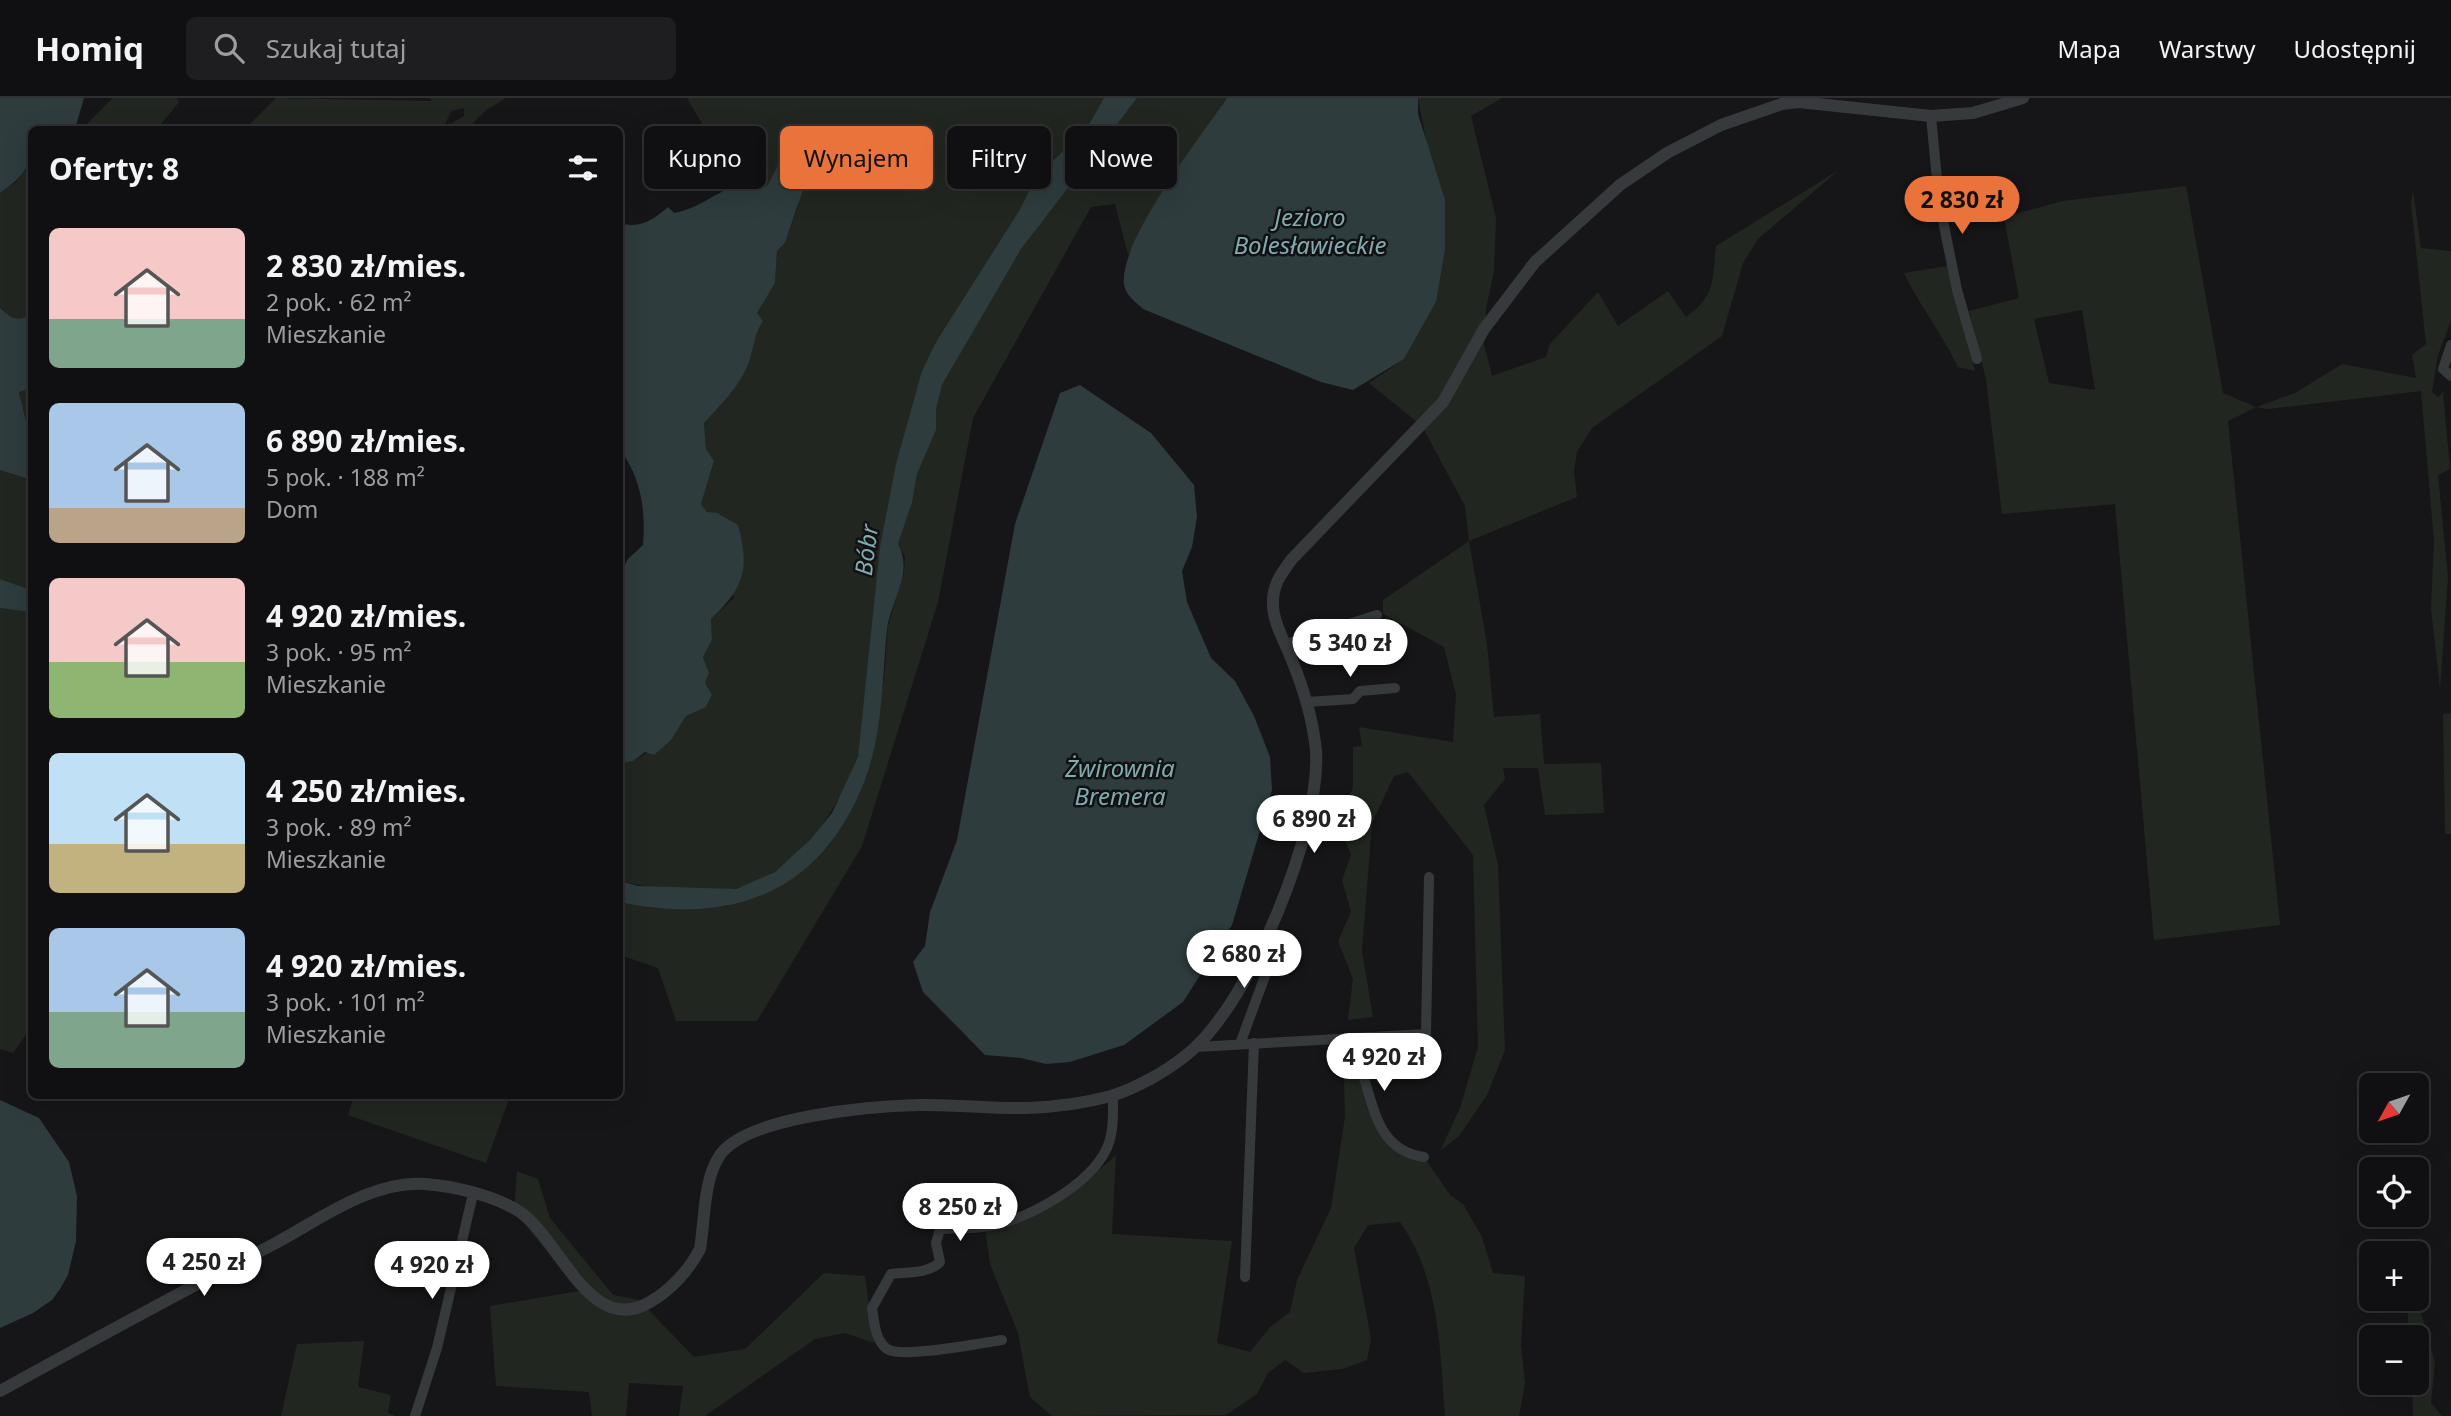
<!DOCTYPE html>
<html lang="pl">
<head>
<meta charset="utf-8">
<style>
	body { margin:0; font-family:"Noto Sans",sans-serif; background:#1e1e20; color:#f1f3f6; height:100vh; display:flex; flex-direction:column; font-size:26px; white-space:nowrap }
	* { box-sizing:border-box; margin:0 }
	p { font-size:23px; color:#9c9d9f }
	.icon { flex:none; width:38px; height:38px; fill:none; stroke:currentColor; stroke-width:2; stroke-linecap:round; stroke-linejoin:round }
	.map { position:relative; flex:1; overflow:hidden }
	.side { position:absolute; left:28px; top:28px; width:595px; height:973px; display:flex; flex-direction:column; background:#101012; border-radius:10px; box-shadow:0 7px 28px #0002,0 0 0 2px #303032 }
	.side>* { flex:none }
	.top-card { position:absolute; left:644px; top:28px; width:665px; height:63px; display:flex; gap:14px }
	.needle { width:46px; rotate:230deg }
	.fabs { position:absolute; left:2359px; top:975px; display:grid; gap:14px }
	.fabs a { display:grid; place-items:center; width:70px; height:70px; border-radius:10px; background:#101012; box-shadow:0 7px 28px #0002,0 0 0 2px #303032; font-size:35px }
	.price { position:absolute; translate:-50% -60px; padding:0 16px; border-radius:24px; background:#fff; color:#222; font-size:23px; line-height:46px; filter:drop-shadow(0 2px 4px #0008) }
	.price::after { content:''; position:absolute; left:50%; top:42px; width:21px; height:16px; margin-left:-10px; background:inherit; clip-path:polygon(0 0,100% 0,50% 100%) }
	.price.on { background:#ea733c; color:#111 }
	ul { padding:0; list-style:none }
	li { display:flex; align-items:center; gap:21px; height:175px; padding:0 21px }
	li span { display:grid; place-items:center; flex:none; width:196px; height:140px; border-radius:10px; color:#555 }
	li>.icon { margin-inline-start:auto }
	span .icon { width:84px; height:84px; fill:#fffc; stroke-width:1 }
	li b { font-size:30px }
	h2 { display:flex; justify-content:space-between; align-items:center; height:84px; padding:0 21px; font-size:30px }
	.tag { padding:0 24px; border-radius:10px; background:#101012; box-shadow:0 7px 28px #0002,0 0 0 2px #303032; font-size:24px; line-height:63px }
	.tag.on { background:#ea733c; color:#111 }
	header { display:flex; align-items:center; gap:42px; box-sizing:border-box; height:98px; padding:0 35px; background:#101012; border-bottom:2px solid #303032 }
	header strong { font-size:33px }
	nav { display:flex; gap:38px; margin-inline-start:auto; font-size:24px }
	.search { width:490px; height:63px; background:#1e1e20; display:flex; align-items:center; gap:18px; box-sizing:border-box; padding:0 24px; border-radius:10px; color:#9c9d9f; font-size:26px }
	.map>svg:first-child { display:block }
	.green { fill:#212720; fill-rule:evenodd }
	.water { fill:#2e3c3d }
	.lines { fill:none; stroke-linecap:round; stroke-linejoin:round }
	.minor { stroke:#373a3c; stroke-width:10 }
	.tertiary { stroke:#373a3c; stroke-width:12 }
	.labels { text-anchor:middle; stroke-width:5; stroke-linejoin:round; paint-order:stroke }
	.water-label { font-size:24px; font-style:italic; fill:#81abb0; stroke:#111113 }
</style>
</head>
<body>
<header>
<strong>Homiq</strong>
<div class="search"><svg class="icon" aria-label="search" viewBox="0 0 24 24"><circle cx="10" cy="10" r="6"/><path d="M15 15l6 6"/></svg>Szukaj tutaj</div>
<nav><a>Mapa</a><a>Warstwy</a><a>Udostępnij</a></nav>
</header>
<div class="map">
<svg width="2451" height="1318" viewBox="0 0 2451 1318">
	<rect width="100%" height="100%" fill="#161618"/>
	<!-- green -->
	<g class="green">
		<polygon points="113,0 176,0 179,4 157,31 82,31"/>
		<polygon points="276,0 432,3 430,0 506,0 485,13 467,31 446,31 445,29 464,18 464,10 451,13 443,31 245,31"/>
		<path d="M 687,0 L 1105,0 L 1087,30 L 1036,79 L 1019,113 L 936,243 L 858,659 C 836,714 800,773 738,790 C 712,798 646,790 620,783 L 620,664 L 633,663 L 671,641 L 686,618 L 706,609 L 712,598 L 705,585 L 709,575 L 703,559 L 712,542 L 711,521 L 734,500 L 707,414 L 701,406 L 714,363 L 706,352 L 704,325 C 719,310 738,289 747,269 C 754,253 753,238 763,223 L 756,215 L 775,185 L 777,153 L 785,145 L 799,106 L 781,62 L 767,88 L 757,89 C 725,68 706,32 687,0 Z"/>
		<polygon points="1137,0 1227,0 1161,97 1128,157 1115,106 1091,109 973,320 938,504 862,748 757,923 676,923 658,870 620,857 620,804 727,808 842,726 866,678 871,659 884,580 888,528 904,475 905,459 898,446 912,405 917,376 936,331 936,311 942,287 1019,154 1051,108"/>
		<path d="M 1418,0 L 1502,0 L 1471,18 L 1496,120 L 1494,173 L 1486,211 L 1484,246 L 1492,278 L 1546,259 L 1550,246 L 1598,194 L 1618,228 L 1668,193 L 1686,219 C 1716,197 1712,183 1716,148 L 1839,72 L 1758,141 L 1743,165 L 1722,238 L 1592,330 L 1577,354 L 1574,373 L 1577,399 L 1469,443 L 1487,546 L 1494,619 L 1540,616 L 1544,666 L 1601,665 L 1604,715 L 1545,717 L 1538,670 L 1503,670 L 1505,681 L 1484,707 L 1498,767 L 1505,952 L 1487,997 L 1459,1038 L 1440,1053 L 1460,1010 L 1478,949 L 1473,757 L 1408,674 L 1394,678 L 1372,725 L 1362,853 L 1373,919 L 1348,922 L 1353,881 L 1338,843 L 1351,814 L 1342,782 L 1351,757 L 1339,726 L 1353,689 L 1353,649 L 1362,648 L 1359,629 L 1453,644 L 1456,597 L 1444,549 L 1383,516 L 1383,502 L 1469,443 L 1465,408 L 1422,328 L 1369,285 L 1404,261 L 1436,204 L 1426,42 Z"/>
		<path d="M 31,65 L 31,217 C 17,224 11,220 0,210 L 0,95 L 16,84 Z"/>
		<path d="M 2186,88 L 2223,295 L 2256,309 L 2295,295 L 2342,266 L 2416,280 L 2412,257 L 2426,246 L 2411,105 L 2413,92 L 2421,150 L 2451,153 L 2451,223 L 2438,257 L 2432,294 L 2438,299 L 2443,294 L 2450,371 L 2438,377 L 2448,480 L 2440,591 L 2431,510 L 2434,443 L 2421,293 L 2268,311 L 2256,309 L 2228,323 L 2280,827 L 2154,842 L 2115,406 L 2002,416 L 1986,281 L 1969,213 L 2019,200 L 2004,119 L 2063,103 ZM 2082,212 L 2095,292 L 2049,285 L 2034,221 Z"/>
		<path d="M 1948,168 L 1975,273 L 1958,269 C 1942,236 1920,208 1904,175 Z"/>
		<polygon points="31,290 31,332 26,323 19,293"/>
		<polygon points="0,372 31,382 31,492 0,481"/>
		<polygon points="0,510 32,513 32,928 13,955 0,951"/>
		<polygon points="2451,615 2451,736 2445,736 2443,616"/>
		<path d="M 1343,941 L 1392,1042 L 1424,1059 L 1450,1097 L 1463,1106 L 1482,1139 L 1493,1175 L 1525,1178 L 1521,1247 L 1525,1285 L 1519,1318 L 1445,1318 C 1440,1251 1440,1181 1400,1124 L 1368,1127 L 1354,1150 L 1371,1241 L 1367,1262 L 1342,1271 L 1304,1275 L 1285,1262 L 1268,1275 L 1257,1296 L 1226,1317 L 1052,1318 L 1030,1299 L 1018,1235 L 990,1166 L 985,1129 C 1033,1110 1078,1093 1116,1057 L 1112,1136 L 1232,1143 L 1217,1245 L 1250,1254 L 1270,1229 L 1290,1214 L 1297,1182 L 1331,1110 L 1345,1019 Z"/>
		<polygon points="354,998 510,998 486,1065 348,1017"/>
		<polygon points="517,1073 538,1081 550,1120 613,1197 639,1202 694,1259 745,1251 824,1175 865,1178 874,1245 845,1235 815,1241 705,1318 679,1318 683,1288 629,1285 626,1318 592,1318 589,1294 496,1288 490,1208 579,1193 514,1113"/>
		<polygon points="2407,1202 2420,1211 2435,1265 2431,1305 2442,1318 2413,1318 2412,1285 2417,1284 2417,1239 2409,1239"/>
		<polygon points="364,1243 358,1289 391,1297 388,1315 396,1318 281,1318 297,1246"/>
	</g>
	<!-- water -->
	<g class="water">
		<path d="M 0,0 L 84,0 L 75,31 L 32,32 C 32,65 29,75 0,95 Z"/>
		<path d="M 1104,0 L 1137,0 L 1021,151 L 942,287 L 936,311 L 936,332 L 917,376 L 912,405 L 898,446 C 914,476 891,501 887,532 C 882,581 883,632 866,679 C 823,794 735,828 620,804 L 620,783 L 638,788 L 736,791 L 775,774 L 810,742 L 832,715 L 858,659 L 880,449 L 896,366 L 922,273 L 937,242 L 1019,113 L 1036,79 L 1087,30 Z"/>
		<path d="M 1227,0 L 1418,0 L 1418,16 L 1445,102 L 1445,151 L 1436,204 L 1404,261 L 1353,292 L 1321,284 L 1143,211 C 1136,204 1125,197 1124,186 C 1119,143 1201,38 1227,0 Z"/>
		<path d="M 790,57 L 798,61 L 805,86 L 785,145 L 777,153 L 775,185 L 757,215 L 763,223 C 753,238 754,253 747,269 C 738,290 719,309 704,325 L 706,351 L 714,363 L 701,406 L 707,414 L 717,415 L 738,427 C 750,471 744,490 711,521 L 712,542 L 703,559 L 709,575 L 705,585 L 712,597 L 706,609 L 686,618 L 671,642 L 654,657 L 645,654 L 633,663 L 621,665 L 620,476 L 628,461 L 643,447 C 646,413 641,379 620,352 L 620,125 C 640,131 653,122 668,109 L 674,115 C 702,110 720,90 748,83 L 757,89 L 767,88 L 781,62 Z"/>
		<path d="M 0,210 C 11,220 17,224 31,217 L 31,290 L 19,294 L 26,323 L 31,332 L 31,382 L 0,372 Z"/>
		<polygon points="1080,287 1151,335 1194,387 1197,419 1192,449 1182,473 1187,504 1211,560 1235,583 1254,618 1270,659 1272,692 1232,827 1183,904 1124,947 1070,964 1046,966 1021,960 985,957 923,894 913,864 925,848 930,814 957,742 1015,426 1060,295"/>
		<polygon points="0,481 31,492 31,514 0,510"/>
		<polygon points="0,1002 39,1020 69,1064 77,1098 76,1143 68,1177 60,1191 52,1202 33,1215 0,1230"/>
	</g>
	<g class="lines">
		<!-- minor -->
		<g class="minor">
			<polyline points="1931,18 1939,103 1957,192 1977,261"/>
			<polyline points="2451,247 2443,271 2451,278"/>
			<polyline points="1286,546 1377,517"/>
			<polyline points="1307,604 1353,601 1360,593 1395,590"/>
			<path d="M 1343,941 C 1350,953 1357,962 1362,975 C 1375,1010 1377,1052 1424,1059"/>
			<polyline points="1240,946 1276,848"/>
			<polyline points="1196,949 1426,936 1429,779"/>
			<polyline points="1245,1179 1254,945"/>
			<path d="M 1002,1242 C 981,1245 902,1261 887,1251 C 875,1242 874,1223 872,1210 L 891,1176 C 906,1174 929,1176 940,1164 L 936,1145 L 940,1131 C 955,1130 973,1131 988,1128 C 1027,1122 1090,1087 1107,1050 C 1114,1034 1113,1015 1113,997"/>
			<polyline points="415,1318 437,1250 473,1096"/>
		</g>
		<!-- tertiary -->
		<path class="tertiary" d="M 0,1293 C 91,1243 182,1193 274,1146 C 319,1122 372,1082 425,1086 C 454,1088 496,1098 520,1114 C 560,1141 590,1240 650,1204 C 671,1192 689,1172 700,1151 C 705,1122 703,1082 720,1057 C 747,1018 874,1008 919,1007 C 955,1006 991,1011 1027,1010 C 1054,1009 1085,1005 1111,998 C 1137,990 1169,972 1190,954 C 1251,903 1321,732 1316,653 C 1313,621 1303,589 1291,560 C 1285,544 1273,524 1273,507 C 1272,487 1281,476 1292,461 L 1443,304 L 1484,231 L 1535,164 L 1620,87 L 1667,55 L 1721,27 L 1782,6 L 1799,4 L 1931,18 L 1973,15 L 2023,0"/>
	</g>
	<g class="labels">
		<!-- water labels -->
		<g class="water-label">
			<text x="1310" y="128">Jezioro<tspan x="1310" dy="28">Bolesławieckie</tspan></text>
			<text transform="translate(867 452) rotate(-83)" y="8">Bóbr</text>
			<text x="1120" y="679">Żwirownia<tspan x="1120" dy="28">Bremera</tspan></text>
		</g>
	</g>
</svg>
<div class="fabs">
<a><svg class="needle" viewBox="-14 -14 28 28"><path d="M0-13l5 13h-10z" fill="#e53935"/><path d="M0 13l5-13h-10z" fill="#9c9d9f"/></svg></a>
<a><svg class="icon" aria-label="locate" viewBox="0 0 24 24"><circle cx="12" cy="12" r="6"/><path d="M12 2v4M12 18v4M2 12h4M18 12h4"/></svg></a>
<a>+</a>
<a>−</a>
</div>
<b class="price on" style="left:1962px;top:138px">2 830 zł</b>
<b class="price" style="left:1350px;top:581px">5 340 zł</b>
<b class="price" style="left:1314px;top:757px">6 890 zł</b>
<b class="price" style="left:1244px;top:892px">2 680 zł</b>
<b class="price" style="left:1384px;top:995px">4 920 zł</b>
<b class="price" style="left:960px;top:1145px">8 250 zł</b>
<b class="price" style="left:204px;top:1200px">4 250 zł</b>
<b class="price" style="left:432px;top:1203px">4 920 zł</b>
<div class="top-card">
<a class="tag">Kupno</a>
<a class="tag on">Wynajem</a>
<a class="tag">Filtry</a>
<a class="tag">Nowe</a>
</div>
<section class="side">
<h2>Oferty: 8<svg class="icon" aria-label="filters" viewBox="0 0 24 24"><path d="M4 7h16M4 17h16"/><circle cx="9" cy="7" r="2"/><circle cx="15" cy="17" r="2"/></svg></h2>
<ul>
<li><span style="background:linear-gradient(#f6c9c9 65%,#7fa58c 0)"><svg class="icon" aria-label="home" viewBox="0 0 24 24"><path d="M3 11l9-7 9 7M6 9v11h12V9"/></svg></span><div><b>2 830 zł/mies.</b><p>2 pok. · 62 m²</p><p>Mieszkanie</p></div></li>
<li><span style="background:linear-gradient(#a9c7e8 75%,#b9a48a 0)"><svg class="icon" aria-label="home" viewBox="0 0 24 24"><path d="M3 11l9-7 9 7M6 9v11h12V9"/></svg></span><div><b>6 890 zł/mies.</b><p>5 pok. · 188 m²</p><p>Dom</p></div></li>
<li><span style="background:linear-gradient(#f6c9c9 60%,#8fb573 0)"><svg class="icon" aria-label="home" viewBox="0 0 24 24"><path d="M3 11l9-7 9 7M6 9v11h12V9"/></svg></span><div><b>4 920 zł/mies.</b><p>3 pok. · 95 m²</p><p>Mieszkanie</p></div></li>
<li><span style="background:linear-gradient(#bfe0f5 65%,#c2b280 0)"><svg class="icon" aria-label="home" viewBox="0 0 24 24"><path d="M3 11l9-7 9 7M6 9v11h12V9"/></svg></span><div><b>4 250 zł/mies.</b><p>3 pok. · 89 m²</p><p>Mieszkanie</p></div></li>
<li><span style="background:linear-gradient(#a9c7e8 60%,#7fa58c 0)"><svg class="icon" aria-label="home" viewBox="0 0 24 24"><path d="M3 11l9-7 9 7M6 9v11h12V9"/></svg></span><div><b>4 920 zł/mies.</b><p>3 pok. · 101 m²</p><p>Mieszkanie</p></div></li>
</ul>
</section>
</div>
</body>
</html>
